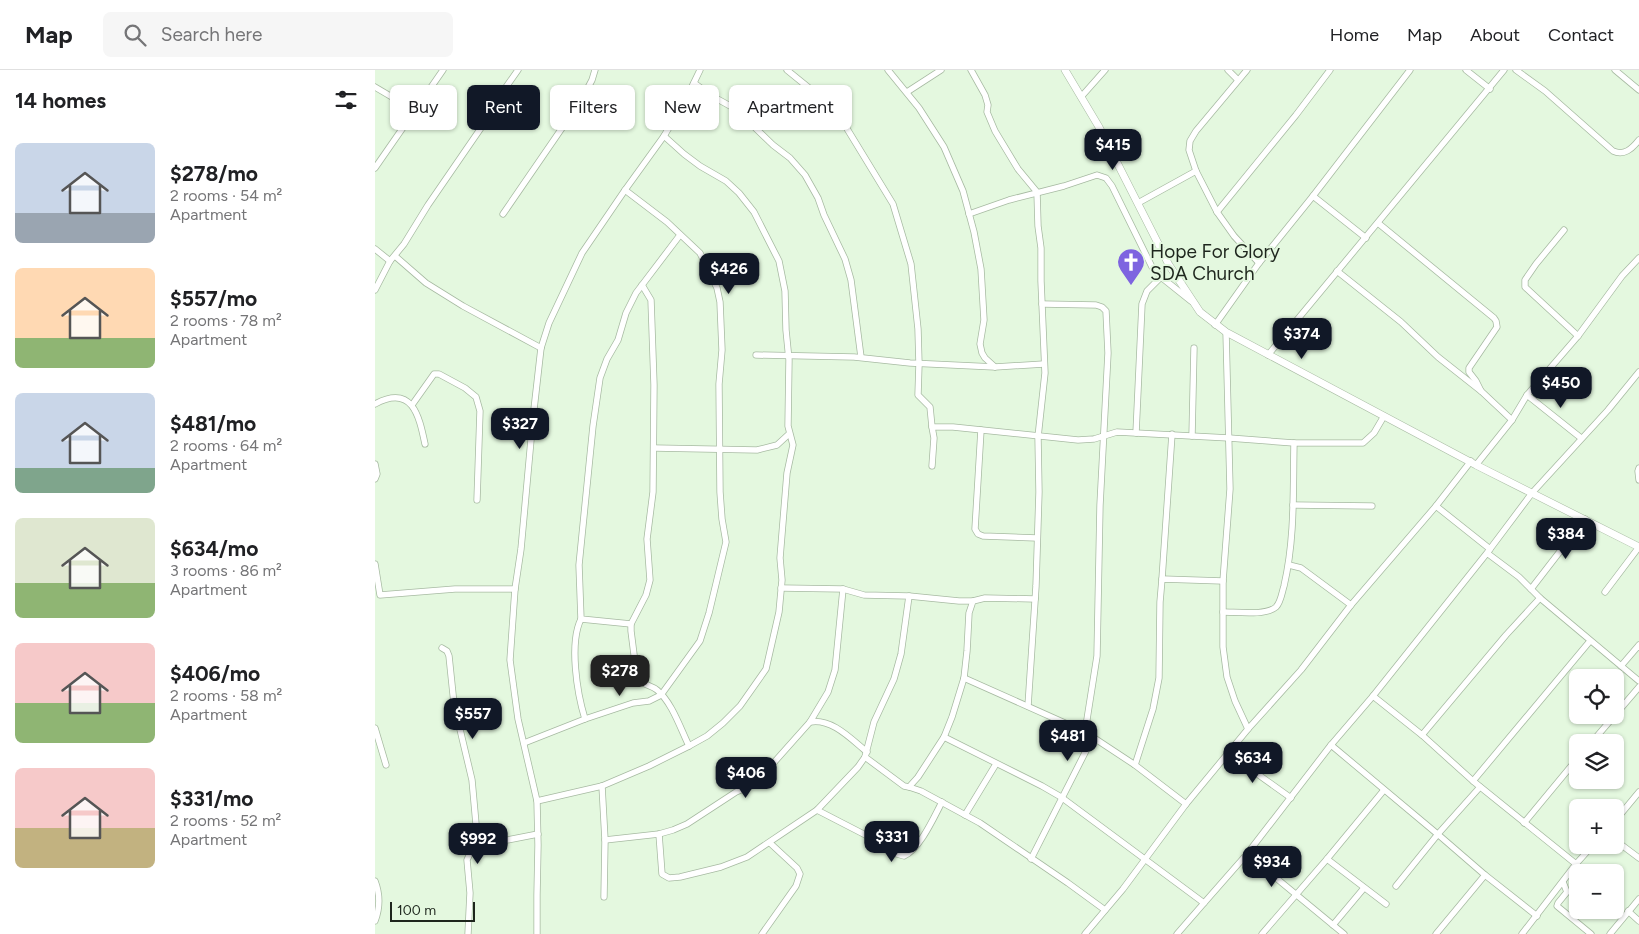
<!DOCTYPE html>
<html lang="en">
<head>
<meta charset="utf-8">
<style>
	body { margin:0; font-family:Figtree,sans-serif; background:#f6f6f6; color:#202124; height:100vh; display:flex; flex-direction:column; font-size:19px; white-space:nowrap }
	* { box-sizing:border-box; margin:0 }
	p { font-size:16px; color:#757577 }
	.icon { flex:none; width:28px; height:28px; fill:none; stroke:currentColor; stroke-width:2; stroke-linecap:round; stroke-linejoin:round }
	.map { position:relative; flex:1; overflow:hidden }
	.details { display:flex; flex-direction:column; background:#fff; width:375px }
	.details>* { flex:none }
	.guide { position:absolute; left:15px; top:15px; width:475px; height:45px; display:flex; gap:10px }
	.buttons { position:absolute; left:1194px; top:599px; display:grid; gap:10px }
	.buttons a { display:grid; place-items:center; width:55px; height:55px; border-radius:8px; background:#fff; box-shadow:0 1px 4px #0004; font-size:25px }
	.scale { position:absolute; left:15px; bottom:12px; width:85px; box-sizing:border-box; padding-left:5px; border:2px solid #1e261d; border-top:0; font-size:14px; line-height:18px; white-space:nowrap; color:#1e261d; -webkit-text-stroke:4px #e4f8df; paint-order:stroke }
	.price { position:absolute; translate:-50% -42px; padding:0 11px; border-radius:10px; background:#111827; color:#fff; font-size:16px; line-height:32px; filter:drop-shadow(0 1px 2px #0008) }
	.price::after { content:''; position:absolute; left:50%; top:30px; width:15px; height:11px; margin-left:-8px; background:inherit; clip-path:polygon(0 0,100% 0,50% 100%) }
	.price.on { background:#222; color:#fff }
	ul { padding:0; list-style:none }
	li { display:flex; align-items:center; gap:15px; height:125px; padding:0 15px }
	li span { display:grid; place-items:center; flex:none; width:140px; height:100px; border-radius:8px; color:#555 }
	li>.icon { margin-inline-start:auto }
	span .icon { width:60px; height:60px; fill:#fffc; stroke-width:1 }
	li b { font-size:21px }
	h2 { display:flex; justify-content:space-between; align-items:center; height:60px; padding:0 15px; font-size:21px }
	.pill { padding:0 18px; border-radius:8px; background:#fff; box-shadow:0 1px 4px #0004; font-size:18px; line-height:45px }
	.pill.on { background:#111827; color:#fff }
	header { display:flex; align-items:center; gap:30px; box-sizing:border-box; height:70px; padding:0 25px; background:#fff; border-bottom:1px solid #e0e0e0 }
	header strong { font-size:24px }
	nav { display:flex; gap:28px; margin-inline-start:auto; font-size:18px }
	.search { width:350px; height:45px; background:#f6f6f6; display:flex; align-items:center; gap:12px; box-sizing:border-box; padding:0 18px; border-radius:8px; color:#757577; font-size:19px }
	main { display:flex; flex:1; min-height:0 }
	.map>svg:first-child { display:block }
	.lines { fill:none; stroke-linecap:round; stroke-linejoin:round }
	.minor-casing { stroke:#a7baa2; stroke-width:7 }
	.tertiary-casing { stroke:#a7baa2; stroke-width:8 }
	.minor { stroke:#fff; stroke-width:5.5 }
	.tertiary { stroke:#fff; stroke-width:7 }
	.labels { text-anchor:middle; stroke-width:4; stroke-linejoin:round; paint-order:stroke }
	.poi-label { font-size:19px; fill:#1e261d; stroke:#e4f8df; text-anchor:start }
</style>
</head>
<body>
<header>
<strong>Map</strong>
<div class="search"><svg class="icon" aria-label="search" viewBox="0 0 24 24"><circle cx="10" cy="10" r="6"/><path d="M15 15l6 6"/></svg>Search here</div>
<nav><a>Home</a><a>Map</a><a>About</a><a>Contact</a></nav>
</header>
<main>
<section class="details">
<h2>14 homes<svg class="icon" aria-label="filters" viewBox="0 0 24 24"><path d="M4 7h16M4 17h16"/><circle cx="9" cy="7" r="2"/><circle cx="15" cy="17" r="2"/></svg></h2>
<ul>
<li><span style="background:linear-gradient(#c9d6e8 70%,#9aa5b1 0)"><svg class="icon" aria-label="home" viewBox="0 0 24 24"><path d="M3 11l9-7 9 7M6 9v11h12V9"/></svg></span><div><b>$278/mo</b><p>2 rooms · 54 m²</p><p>Apartment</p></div></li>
<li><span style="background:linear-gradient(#ffd9b3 70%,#8fb573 0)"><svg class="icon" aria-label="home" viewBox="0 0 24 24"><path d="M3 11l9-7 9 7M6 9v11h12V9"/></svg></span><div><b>$557/mo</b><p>2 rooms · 78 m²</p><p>Apartment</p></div></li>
<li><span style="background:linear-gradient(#c9d6e8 75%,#7fa58c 0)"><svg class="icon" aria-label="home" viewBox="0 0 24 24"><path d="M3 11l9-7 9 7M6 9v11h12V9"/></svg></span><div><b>$481/mo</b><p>2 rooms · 64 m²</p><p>Apartment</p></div></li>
<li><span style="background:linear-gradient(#dfe7d0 65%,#8fb573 0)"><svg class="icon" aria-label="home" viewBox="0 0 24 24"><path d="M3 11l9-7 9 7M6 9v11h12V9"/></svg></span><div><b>$634/mo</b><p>3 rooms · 86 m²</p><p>Apartment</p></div></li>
<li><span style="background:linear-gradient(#f6c9c9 60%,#8fb573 0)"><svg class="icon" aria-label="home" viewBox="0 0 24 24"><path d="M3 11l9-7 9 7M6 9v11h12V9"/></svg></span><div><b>$406/mo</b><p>2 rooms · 58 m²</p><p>Apartment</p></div></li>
<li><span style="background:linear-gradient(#f6c9c9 60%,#c2b280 0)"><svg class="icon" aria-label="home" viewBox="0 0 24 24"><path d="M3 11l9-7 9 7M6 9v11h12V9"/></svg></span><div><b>$331/mo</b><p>2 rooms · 52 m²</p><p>Apartment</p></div></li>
</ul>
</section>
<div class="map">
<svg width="1264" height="864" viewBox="0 0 1264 864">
	<rect width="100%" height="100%" fill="#e4f8df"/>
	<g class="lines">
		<!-- minor casing -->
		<g class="minor-casing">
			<g id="minor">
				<polyline points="412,0 460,39 518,134 536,194 543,259 544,294 543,325 555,337 557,357"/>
				<polyline points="513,0 544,38 569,77 588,121 599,162 606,199 609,250 605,274 607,283 610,288 620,297"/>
				<polyline points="596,0 610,25 613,35 612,42 620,61 643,99 662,122 663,156 666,178 666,211 670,303 663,367 664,422 661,516 653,636"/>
				<polyline points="853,0 863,10"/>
				<polyline points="872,0 821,61 815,71 814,80 821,101 842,142 859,166 884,193"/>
				<polyline points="1091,0 1115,19"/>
				<path d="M 1141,0 L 1170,21 L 1238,81 C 1249,86 1257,79 1264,70"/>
				<polyline points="1240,0 1264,20"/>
				<polyline points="319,13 337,26 357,37 370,48 398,75 415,88 430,105 443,128 449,145 470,189 476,210 486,287"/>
				<polyline points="0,17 22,30 38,42"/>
				<polyline points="532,22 566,0"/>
				<polyline points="706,27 730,0"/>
				<polyline points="0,98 68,0"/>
				<polyline points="938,126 991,168"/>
				<polyline points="763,133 821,101"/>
				<polyline points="842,142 921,45 955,0"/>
				<polyline points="128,144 207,29 217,10 220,0"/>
				<polyline points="594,144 634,130 689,116 722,105 731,108 737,116 777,197 786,207 816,231"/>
				<polyline points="1003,153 1119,248 1121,251 1122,257 1094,298 1094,302 1101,311 1106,321"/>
				<polyline points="0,179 15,191"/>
				<polyline points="20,186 51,213 88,236 166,278"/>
				<polyline points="962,201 1026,252 1063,287 1106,321 1137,350"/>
				<path d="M 267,215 L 276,230 L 279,315 L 278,422 L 272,469 L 275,510 L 271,525 L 256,554 L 256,561 L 262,608 C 269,616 276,615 282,620 C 297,632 306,660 314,676"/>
				<polyline points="0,220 15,191 29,174 53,135 108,55 124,27 143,0"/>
				<polyline points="667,234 721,235 727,237 731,241 733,283 725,435 722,586 710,662"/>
				<polyline points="840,255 884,193 938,126 1035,0"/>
				<polyline points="851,262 855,419 848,511 848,577 852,607 860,631 873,659"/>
				<polyline points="1203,266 1247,206 1264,188"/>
				<polyline points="381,285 479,287 535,293 620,297 669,294"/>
				<polyline points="893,285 1129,0"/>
				<polyline points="1152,325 1206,368"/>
				<path d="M 0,334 C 37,314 44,345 50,374"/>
				<polyline points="37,335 59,304 64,304 90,318 101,327 105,341 102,430"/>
				<polyline points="606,360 600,459 603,464 608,466 662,468"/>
				<polyline points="761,363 767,234 772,221 786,207"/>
				<polyline points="817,366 819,278"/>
				<polyline points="279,378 382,380 402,375 414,364"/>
				<polyline points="0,394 2,404 0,409"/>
				<polyline points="1101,395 1137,350 1152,325 1203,266 1150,217 1150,210 1161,194 1189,160"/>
				<polyline points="557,396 559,368 557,357 578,357 703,370 719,369 742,362 854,368 919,373 988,373 999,363 1009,346"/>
				<polyline points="1264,398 1263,401 1264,410"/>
				<polyline points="918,435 997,436"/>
				<polyline points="1061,436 1115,479 1157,423 1233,340 1264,302"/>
				<polyline points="1112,483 1144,507 1165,528 1131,565 1047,665 998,626 1112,483 1115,479"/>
				<polyline points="0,494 5,525 80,519 140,519"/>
				<polyline points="914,495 926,498 976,535"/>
				<polyline points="787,509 797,364"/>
				<polyline points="406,518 468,519 489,525 534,526 584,531 598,531"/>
				<polyline points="1156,519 1210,449"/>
				<polyline points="1230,522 1264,477"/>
				<polyline points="1165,528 1264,611"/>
				<path d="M 848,542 C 861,542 891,546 901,537 C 906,532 907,522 909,516 C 920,469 918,421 919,373"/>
				<polyline points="256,554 206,549 204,495 218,356 225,308 232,289 243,270 251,243 261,223 305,165"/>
				<polyline points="67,578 72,581 74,586 79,634 97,710 103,776"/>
				<polyline points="1246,596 1264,575"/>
				<polyline points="589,608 710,662 760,695 811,734"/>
				<polyline points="998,626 956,675 1066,767 1110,805 1162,846"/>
				<polyline points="210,649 258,633 274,631 286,625 325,571 334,543 351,472 347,449 345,422 344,314 347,280 345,232 342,218 325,183 292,152 250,120"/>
				<polyline points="435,652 453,622 460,600 468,519"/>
				<polyline points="0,658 11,695"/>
				<polyline points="1047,665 1098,711 1201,794"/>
				<polyline points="569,667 667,716 686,727 829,833 802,864"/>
				<polyline points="1217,672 1264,617"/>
				<path d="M 149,673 L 210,649 C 202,623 194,573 206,549"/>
				<polyline points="853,683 916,728"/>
				<polyline points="490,687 529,716 534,717 543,707 569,667 577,647 589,608 592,581 594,543 598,531 610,528 660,529"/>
				<polyline points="760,695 778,639 784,608 785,532 787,509 848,511"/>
				<polyline points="1098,711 1215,571"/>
				<polyline points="227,716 230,770 229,827"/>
				<polyline points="534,717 546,721 605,753 693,813 730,840"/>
				<polyline points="162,731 227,716 274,696 314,676 332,666 348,653 365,636 391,599 404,542 407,510 405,488 412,403 418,375 413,356 414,290 411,260 410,221 404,191 379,142 364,123 351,111 325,96 309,84 289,66"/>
				<path d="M 442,740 L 506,773 L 522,784 L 529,786 C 545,779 559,747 567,732"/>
				<polyline points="590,745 621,694"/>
				<polyline points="1240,751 1264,722"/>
				<polyline points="1149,753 1202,689"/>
				<polyline points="284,764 287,804 294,808 305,807 346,797 372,787 442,740 483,697 490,687 499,652 519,609 526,584 534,526"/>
				<path d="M 230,770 L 284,764 L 298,760 L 312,754 L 361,722 L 375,716 L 386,707 L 435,652 C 457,648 476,669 492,682"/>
				<polyline points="1240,770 1264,788"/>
				<polyline points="872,784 956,675"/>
				<polyline points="656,789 718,667"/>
				<polyline points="952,789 1011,834"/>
				<path d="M 0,811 C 5,824 5,838 0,851"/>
				<polyline points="1188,812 1192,822 1183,833 1182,836 1216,864"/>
				<polyline points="1021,816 1063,764 1105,717"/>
				<polyline points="829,833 872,784 969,864"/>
				<polyline points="1253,841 1264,851"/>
				<polyline points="958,855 989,818"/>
				<polyline points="93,864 95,823 92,790 96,781 100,777 107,775 163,764"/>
				<polyline points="162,864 162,825 163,775 162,731 143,649 135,590 140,519 146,479 158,348 166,278 174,253 207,183 250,120 289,66 312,27 325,0"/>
				<polyline points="387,864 421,816 425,804 422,798 395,773"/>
				<polyline points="710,864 748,819 811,734 873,659 926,600 976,535 1061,436 1096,391"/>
				<polyline points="887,864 952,789 1009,720"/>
				<polyline points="1061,864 1110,805"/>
				<polyline points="1147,864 1201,794 1218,775"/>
				<polyline points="1235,864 1264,829"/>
			</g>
		</g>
		<!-- tertiary casing -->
		<g class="tertiary-casing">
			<polyline id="tertiary" points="690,0 724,57 794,195 825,242 851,262 1101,395 1264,477"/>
		</g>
		<!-- minor -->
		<use href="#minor" class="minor"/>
		<!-- tertiary -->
		<use href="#tertiary" class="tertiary"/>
	</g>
	<!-- icons -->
	<defs>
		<g id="church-pin" transform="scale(1.4375)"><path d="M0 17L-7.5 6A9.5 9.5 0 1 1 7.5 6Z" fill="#7e64e0" stroke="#e4f8df"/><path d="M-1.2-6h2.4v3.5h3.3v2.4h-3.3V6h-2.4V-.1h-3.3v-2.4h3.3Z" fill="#fff"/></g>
	</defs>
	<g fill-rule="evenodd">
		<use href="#church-pin" x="756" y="192"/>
	</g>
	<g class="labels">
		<!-- poi labels -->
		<g class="poi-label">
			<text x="775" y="188">Hope For Glory<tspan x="775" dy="22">SDA Church</tspan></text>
		</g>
	</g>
</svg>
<div class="buttons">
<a><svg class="icon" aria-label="locate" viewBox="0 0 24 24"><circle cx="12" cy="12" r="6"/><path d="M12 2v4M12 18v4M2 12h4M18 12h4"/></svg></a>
<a><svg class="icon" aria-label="layers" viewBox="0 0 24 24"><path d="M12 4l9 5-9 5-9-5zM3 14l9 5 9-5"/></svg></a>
<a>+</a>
<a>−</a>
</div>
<div class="scale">100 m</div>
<b class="price" style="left:738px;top:101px">$415</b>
<b class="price" style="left:354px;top:225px">$426</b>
<b class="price" style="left:927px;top:290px">$374</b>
<b class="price" style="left:1186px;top:339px">$450</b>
<b class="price" style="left:145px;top:380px">$327</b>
<b class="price" style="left:1191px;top:490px">$384</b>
<b class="price on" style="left:245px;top:627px">$278</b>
<b class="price" style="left:98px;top:670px">$557</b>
<b class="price" style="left:693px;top:692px">$481</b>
<b class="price" style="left:878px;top:714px">$634</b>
<b class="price" style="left:371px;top:729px">$406</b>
<b class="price" style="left:517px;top:793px">$331</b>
<b class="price" style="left:103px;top:795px">$992</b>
<b class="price" style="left:897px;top:818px">$934</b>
<div class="guide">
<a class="pill">Buy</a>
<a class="pill on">Rent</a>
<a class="pill">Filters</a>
<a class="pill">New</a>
<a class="pill">Apartment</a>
</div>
</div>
</main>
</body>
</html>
